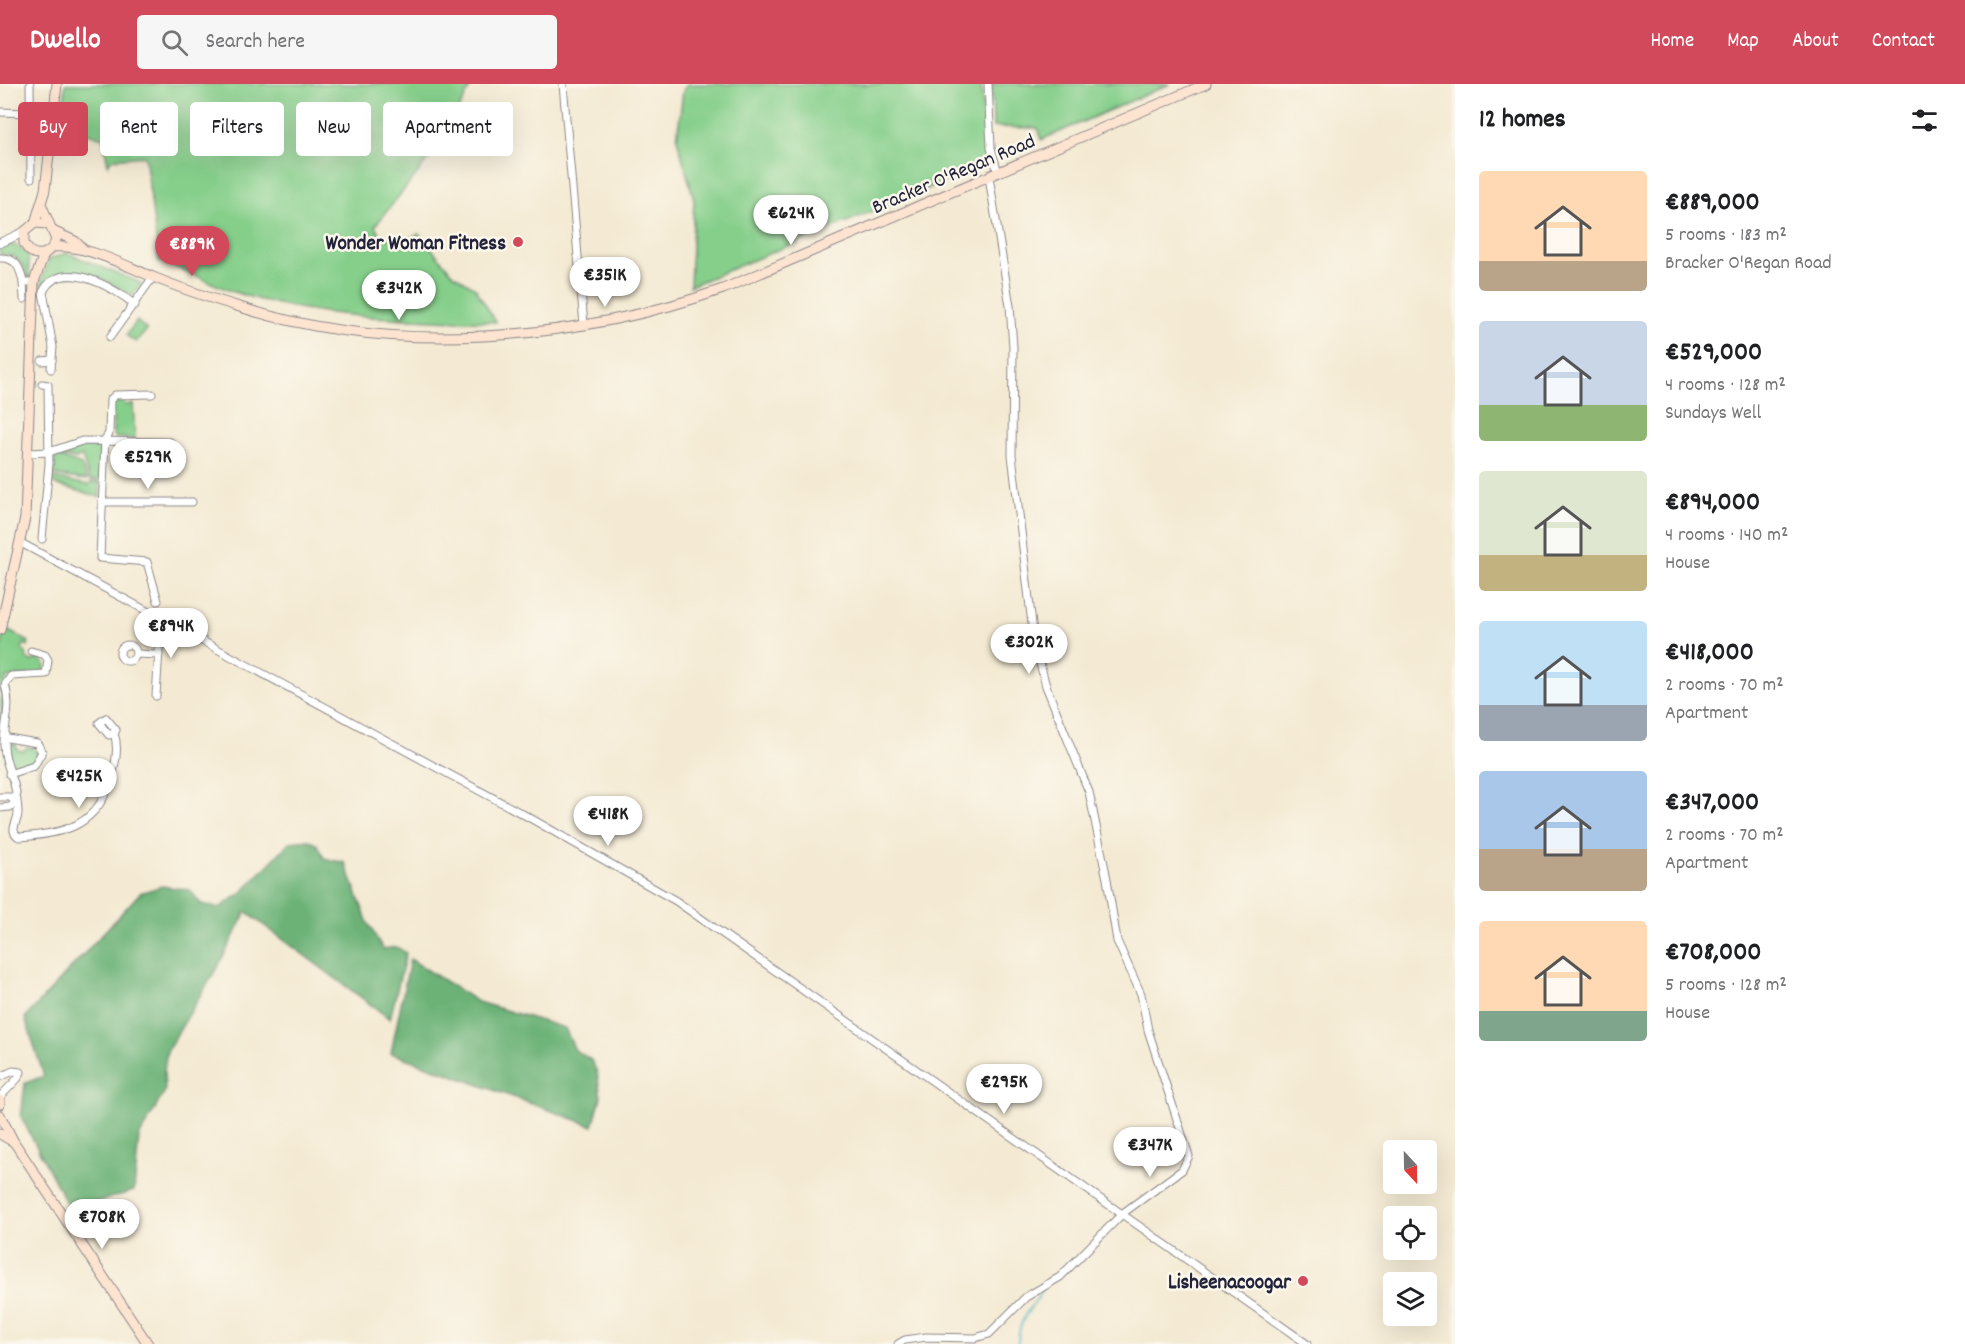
<!DOCTYPE html>
<html lang="en">
<head>
<meta charset="utf-8">
<style>
	body { margin:0; font-family:Dekko,sans-serif; background:#f6f6f6; color:#202124; height:100vh; display:flex; flex-direction:column; font-size:22px; white-space:nowrap }
	* { box-sizing:border-box; margin:0 }
	p { font-size:20px; color:#757577 }
	.icon { flex:none; width:33px; height:33px; fill:none; stroke:currentColor; stroke-width:2; stroke-linecap:round; stroke-linejoin:round }
	.map { position:relative; flex:1; overflow:hidden }
	.drawer { display:flex; flex-direction:column; background:#fff; width:510px }
	.drawer>* { flex:none }
	.hud { position:absolute; left:18px; top:18px; width:570px; height:54px; display:flex; gap:12px }
	.needle { width:39px; rotate:158deg }
	.tools { position:absolute; left:1383px; top:1056px; display:grid; gap:12px }
	.tools a { display:grid; place-items:center; width:54px; height:54px; border-radius:6px; background:#fff; box-shadow:0 6px 24px #0002; font-size:30px }
	.price { position:absolute; translate:-50% -51px; padding:0 14px; border-radius:21px; background:#fff; color:#222; font-size:20px; line-height:39px; filter:drop-shadow(0 2px 3px #0008) }
	.price::after { content:''; position:absolute; left:50%; top:36px; width:18px; height:14px; margin-left:-9px; background:inherit; clip-path:polygon(0 0,100% 0,50% 100%) }
	.price.current { background:#d1495b; color:#fff }
	ul { padding:0; list-style:none }
	li { display:flex; align-items:center; gap:18px; height:150px; padding:0 24px }
	li span { display:grid; place-items:center; flex:none; width:168px; height:120px; border-radius:6px; color:#555 }
	li>.icon { margin-inline-start:auto }
	span .icon { width:72px; height:72px; fill:#fffc; stroke-width:1 }
	li b { font-size:26px }
	h2 { display:flex; justify-content:space-between; align-items:center; height:72px; padding:0 24px; font-size:26px }
	.chip { padding:0 21px; border-radius:6px; background:#fff; box-shadow:0 6px 24px #0002; font-size:21px; line-height:54px }
	.chip.current { background:#d1495b; color:#fff }
	header { display:flex; align-items:center; gap:36px; box-sizing:border-box; height:84px; padding:0 30px; background:#d1495b; color:#fff }
	header strong { font-size:28px }
	nav { display:flex; gap:33px; margin-inline-start:auto; font-size:21px }
	.search { width:420px; height:54px; background:#f6f6f6; display:flex; align-items:center; gap:15px; box-sizing:border-box; padding:0 21px; border-radius:6px; color:#757577; font-size:22px }
	main { display:flex; flex:1; min-height:0 }
	.map>svg:first-child { display:block }
	.green { fill:#86cf8b; stroke:#547863; stroke-width:1.5 }
	.forest { fill:#6cb277; stroke:#476a59; stroke-width:1.5 }
	.lines { fill:none; stroke-linecap:round; stroke-linejoin:round }
	.stream { stroke:#47b6c1; stroke-width:2 }
	.minor-casing { stroke:#8b8687; stroke-width:9 }
	.tertiary-casing { stroke:#8b8687; stroke-width:10 }
	.secondary-casing { stroke:#8b8687; stroke-width:11 }
	.minor { stroke:#fff; stroke-width:7 }
	.tertiary { stroke:#fff; stroke-width:8 }
	.secondary { stroke:#fde4d1; stroke-width:9 }
	.poi-dot { fill:#d1495b; stroke:#fbf7ec; stroke-width:2 }
	.labels { text-anchor:middle; stroke-width:5; stroke-linejoin:round; paint-order:stroke }
	.street-label { font-size:21px; fill:#22223b; stroke:#fbf7ec }
	.poi-label { font-size:21px; font-weight:bold; fill:#22223b; stroke:#fbf7ec; text-anchor:end }
</style>
</head>
<body>
<header>
<strong>Dwello</strong>
<div class="search"><svg class="icon" aria-label="search" viewBox="0 0 24 24"><circle cx="10" cy="10" r="6"/><path d="M15 15l6 6"/></svg>Search here</div>
<nav><a>Home</a><a>Map</a><a>About</a><a>Contact</a></nav>
</header>
<main>
<div class="map">
<svg width="1455" height="1260" viewBox="0 0 1455 1260">
	<rect width="100%" height="100%" fill="#fbf7ec"/>
	<filter id="ink" filterUnits="userSpaceOnUse"><feTurbulence type="fractalNoise" baseFrequency=".0167" numOctaves="2"/><feDisplacementMap in="SourceGraphic" scale="12" xChannelSelector="R" yChannelSelector="G"/><feConvolveMatrix kernelMatrix="1 2 1 2 8 2 1 2 1" color-interpolation-filters="sRGB"/></filter>
	<filter id="wash" filterUnits="userSpaceOnUse"><feTurbulence type="fractalNoise" baseFrequency=".008" numOctaves="4" result="noise"/><feDisplacementMap in="SourceGraphic" scale="24" xChannelSelector="R" yChannelSelector="G"/><feGaussianBlur stdDeviation="1.35" result="paint"/><feColorMatrix in="noise" values="0 0 0 0 0 0 0 0 0 0 0 0 0 0 0 0 0 1.4 0 .05"/><feComposite in="paint" operator="in"/></filter>
	<g filter="url(#wash)">
		<rect width="100%" height="100%" fill="#f4ead3"/>
		<!-- green -->
		<g class="green">
			<path d="M 65,0 L 472,0 L 439,62 L 375,142 L 380,151 L 399,158 L 419,150 L 453,190 L 475,204 L 496,238 C 407,235 316,236 231,207 C 207,198 183,185 159,177 L 145,72 L 112,75 L 108,81 L 103,54 L 82,47 L 64,34 Z"/>
			<polygon points="687,0 981,0 988,80 690,202 694,115 677,55 683,7"/>
			<polygon points="992,0 1170,0 1041,56 1038,44 993,43"/>
			<polygon points="8,160 17,162 28,171 30,193 27,194 23,182 14,172 0,170 0,162"/>
			<polygon points="67,169 141,199 141,201 132,212 104,196 88,191 52,194 40,202 49,175"/>
			<polygon points="137,237 147,246 136,258 126,251"/>
			<polygon points="122,315 125,321 133,320 135,355 116,354 113,350 113,320"/>
			<polygon points="97,362 100,365 100,397 89,395 82,372 76,375 59,371 76,363"/>
			<polygon points="58,372 81,381 87,396 53,391 54,376"/>
			<polygon points="53,394 89,401 91,398 100,399 100,413 53,400"/>
			<polygon points="5,545 29,558 28,562 24,560 22,565 26,569 27,575 32,577 39,574 45,580 44,589 6,594 6,630 2,646 0,569"/>
			<polygon points="9,659 14,659 18,666 23,667 27,663 34,664 37,668 35,677 12,684"/>
		</g>
		<!-- forest -->
		<g class="forest">
			<polygon points="308,756 317,760 324,774 345,779 368,839 383,865 397,863 406,869 390,935 246,828 220,879 167,967 164,987 165,1007 139,1053 134,1107 70,1126 21,1033 25,999 44,992 25,934 140,809 162,802 190,806 201,820 219,824 240,810 290,758"/>
			<polygon points="410,875 478,918 565,944 575,966 591,976 597,988 601,1013 593,1042 391,969"/>
		</g>
		<g class="lines">
			<!-- stream -->
			<path class="stream" d="M 1018,1260 C 1018,1249 1021,1237 1028,1227 C 1033,1219 1039,1216 1041,1207"/>
		</g>
	</g>
	<g filter="url(#ink)">
		<g class="lines">
			<!-- minor casing -->
			<g class="minor-casing">
				<g id="minor">
					<polyline points="30,0 31,94"/>
					<polyline points="563,0 584,241"/>
					<polyline points="988,0 991,64 998,89"/>
					<polyline points="0,28 54,30"/>
					<path d="M 0,174 C 16,173 20,184 23,198 L 34,198"/>
					<polyline points="23,198 24,215"/>
					<polyline points="110,253 153,193"/>
					<polyline points="42,277 52,276"/>
					<path d="M 51,285 L 53,263 L 43,208 C 60,172 115,204 135,221"/>
					<polyline points="152,310 115,311 110,316 109,349 105,356 100,474 147,478 158,517"/>
					<polyline points="29,369 49,368 82,357 170,358"/>
					<polyline points="104,418 192,418"/>
					<polyline points="42,455 49,380 48,301 42,300"/>
					<polyline points="21,459 530,734 676,817 1307,1260"/>
					<circle cx="128" cy="569" r="8"/>
					<path d="M 31,567 L 45,571 L 48,576 L 46,590 L 11,592 L 5,601 C 12,622 4,640 4,661 C 4,680 15,695 16,710 C 17,716 18,723 18,729 C 18,739 8,746 19,753 C 65,750 99,742 112,691 C 116,678 119,663 114,649"/>
					<polyline points="136,570 159,571"/>
					<polyline points="156,612 161,536"/>
					<polygon points="106,634 116,646 114,649 109,651 99,639"/>
					<polyline points="8,654 37,659 42,668 34,682 9,690"/>
					<polyline points="0,713 10,713 16,718"/>
					<polyline points="0,724 10,723 16,718"/>
					<polyline points="0,993 13,987 21,988 18,994 0,1013"/>
					<polyline points="898,1260 905,1256 926,1253 975,1254 989,1250 1026,1213 1060,1193 1123,1129 1182,1086 1189,1072 1148,946 1141,910 1117,857 1107,795 1089,708 1046,602 1034,557 1012,371 1013,263 1010,222 989,93"/>
				</g>
			</g>
			<!-- tertiary casing -->
			<g class="tertiary-casing">
				<polyline id="tertiary" points="0,159 24,148"/>
			</g>
			<!-- secondary casing -->
			<g class="secondary-casing">
				<g id="secondary">
					<path d="M 42,122 L 56,156 C 50,173 32,176 24,159 L 24,148 L 35,139 L 47,140"/>
					<polyline points="35,139 45,106 57,0"/>
					<polyline points="55,148 75,157 83,165"/>
					<path d="M 53,163 C 88,161 121,180 153,193 C 182,205 213,215 243,224 C 393,272 576,257 723,205 L 1206,0"/>
					<polyline points="0,546 25,434 34,198 44,170"/>
					<polyline points="0,1016 0,1020"/>
					<polyline points="0,1031 14,1058 148,1260"/>
					<polyline points="0,1050 14,1058"/>
				</g>
			</g>
			<!-- minor -->
			<use href="#minor" class="minor"/>
			<!-- tertiary -->
			<use href="#tertiary" class="tertiary"/>
			<!-- secondary -->
			<use href="#secondary" class="secondary"/>
		</g>
	</g>
	<!-- markers -->
	<g class="poi-dot">
		<circle cx="518" cy="158" r="6"/>
		<circle cx="1303" cy="1197" r="6"/>
	</g>
	<g class="labels">
		<!-- street labels -->
		<g class="street-label">
			<text transform="translate(953 89) rotate(-23)" y="7">Bracker O'Regan Road</text>
		</g>
		<!-- poi labels -->
		<g class="poi-label">
			<text x="506" y="165">Wonder Woman Fitness</text>
			<text x="1291" y="1204">Lisheenacoogar</text>
		</g>
	</g>
</svg>
<div class="tools">
<a><svg class="needle" viewBox="-14 -14 28 28"><path d="M0-13l5 13h-10z" fill="#e53935"/><path d="M0 13l5-13h-10z" fill="#757577"/></svg></a>
<a><svg class="icon" aria-label="locate" viewBox="0 0 24 24"><circle cx="12" cy="12" r="6"/><path d="M12 2v4M12 18v4M2 12h4M18 12h4"/></svg></a>
<a><svg class="icon" aria-label="layers" viewBox="0 0 24 24"><path d="M12 4l9 5-9 5-9-5zM3 14l9 5 9-5"/></svg></a>
</div>
<b class="price" style="left:791px;top:162px">€624K</b>
<b class="price current" style="left:192px;top:193px">€889K</b>
<b class="price" style="left:605px;top:224px">€351K</b>
<b class="price" style="left:399px;top:237px">€342K</b>
<b class="price" style="left:148px;top:406px">€529K</b>
<b class="price" style="left:171px;top:575px">€894K</b>
<b class="price" style="left:1029px;top:591px">€302K</b>
<b class="price" style="left:79px;top:725px">€425K</b>
<b class="price" style="left:608px;top:763px">€418K</b>
<b class="price" style="left:1004px;top:1031px">€295K</b>
<b class="price" style="left:1150px;top:1094px">€347K</b>
<b class="price" style="left:102px;top:1166px">€708K</b>
<div class="hud">
<a class="chip current">Buy</a>
<a class="chip">Rent</a>
<a class="chip">Filters</a>
<a class="chip">New</a>
<a class="chip">Apartment</a>
</div>
</div>
<section class="drawer">
<h2>12 homes<svg class="icon" aria-label="filters" viewBox="0 0 24 24"><path d="M4 7h16M4 17h16"/><circle cx="9" cy="7" r="2"/><circle cx="15" cy="17" r="2"/></svg></h2>
<ul>
<li><span style="background:linear-gradient(#ffd9b3 75%,#b9a48a 0)"><svg class="icon" aria-label="home" viewBox="0 0 24 24"><path d="M3 11l9-7 9 7M6 9v11h12V9"/></svg></span><div><b>€889,000</b><p>5 rooms · 183 m²</p><p>Bracker O'Regan Road</p></div></li>
<li><span style="background:linear-gradient(#c9d6e8 70%,#8fb573 0)"><svg class="icon" aria-label="home" viewBox="0 0 24 24"><path d="M3 11l9-7 9 7M6 9v11h12V9"/></svg></span><div><b>€529,000</b><p>4 rooms · 128 m²</p><p>Sundays Well</p></div></li>
<li><span style="background:linear-gradient(#dfe7d0 70%,#c2b280 0)"><svg class="icon" aria-label="home" viewBox="0 0 24 24"><path d="M3 11l9-7 9 7M6 9v11h12V9"/></svg></span><div><b>€894,000</b><p>4 rooms · 140 m²</p><p>House</p></div></li>
<li><span style="background:linear-gradient(#bfe0f5 70%,#9aa5b1 0)"><svg class="icon" aria-label="home" viewBox="0 0 24 24"><path d="M3 11l9-7 9 7M6 9v11h12V9"/></svg></span><div><b>€418,000</b><p>2 rooms · 70 m²</p><p>Apartment</p></div></li>
<li><span style="background:linear-gradient(#a9c7e8 65%,#b9a48a 0)"><svg class="icon" aria-label="home" viewBox="0 0 24 24"><path d="M3 11l9-7 9 7M6 9v11h12V9"/></svg></span><div><b>€347,000</b><p>2 rooms · 70 m²</p><p>Apartment</p></div></li>
<li><span style="background:linear-gradient(#ffd9b3 75%,#7fa58c 0)"><svg class="icon" aria-label="home" viewBox="0 0 24 24"><path d="M3 11l9-7 9 7M6 9v11h12V9"/></svg></span><div><b>€708,000</b><p>5 rooms · 128 m²</p><p>House</p></div></li>
</ul>
</section>
</main>
</body>
</html>
